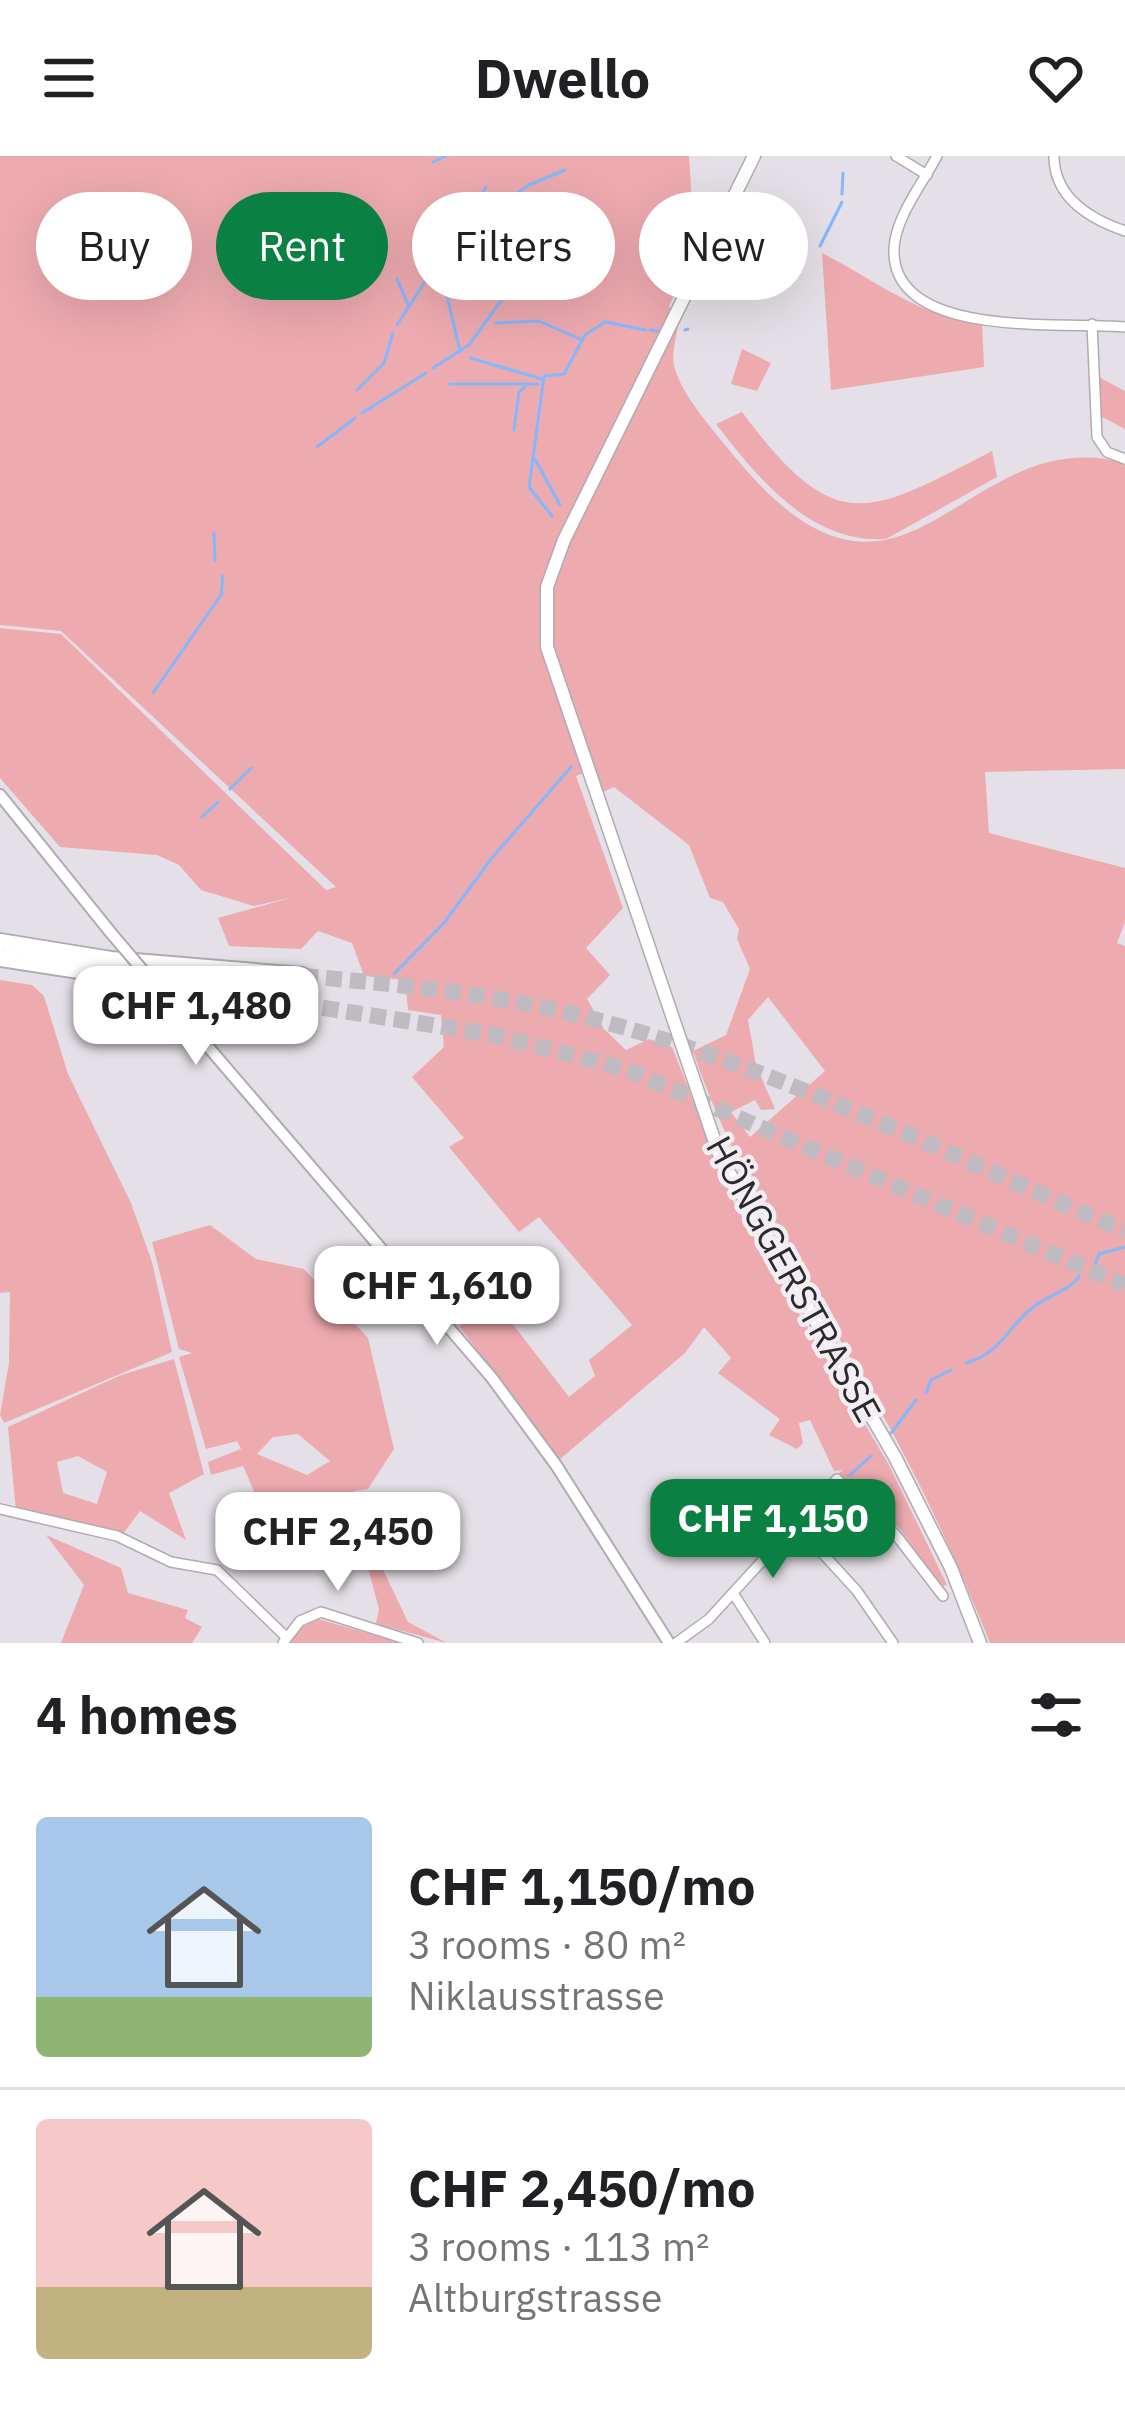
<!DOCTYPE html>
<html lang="en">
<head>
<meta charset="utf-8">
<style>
	body { margin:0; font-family:"IBM Plex Sans",sans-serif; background:#f2f2f2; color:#202124; height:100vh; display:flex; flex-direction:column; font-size:45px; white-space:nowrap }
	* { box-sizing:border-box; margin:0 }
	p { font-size:39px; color:#757577 }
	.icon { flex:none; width:66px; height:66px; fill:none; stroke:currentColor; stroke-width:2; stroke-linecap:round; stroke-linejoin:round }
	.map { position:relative; height:1487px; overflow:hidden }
	.details { display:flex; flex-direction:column; background:#fff; flex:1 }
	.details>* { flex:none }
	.hud { position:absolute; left:36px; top:36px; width:1053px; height:108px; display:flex; gap:24px }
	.price { position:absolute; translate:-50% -102px; padding:0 27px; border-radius:24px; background:#fff; color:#222; font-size:39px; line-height:78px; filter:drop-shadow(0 3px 6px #0008) }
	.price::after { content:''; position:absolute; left:50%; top:72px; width:36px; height:27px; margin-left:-18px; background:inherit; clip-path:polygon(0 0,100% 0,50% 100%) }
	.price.selected { background:#0b8043; color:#fff }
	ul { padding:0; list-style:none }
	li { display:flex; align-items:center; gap:36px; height:300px; padding:0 36px }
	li+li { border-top:3px solid #e0e0e0 }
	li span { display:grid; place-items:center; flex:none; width:336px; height:240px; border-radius:12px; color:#555 }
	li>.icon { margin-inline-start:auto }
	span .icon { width:144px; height:144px; fill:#fffc; stroke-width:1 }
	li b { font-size:51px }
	h2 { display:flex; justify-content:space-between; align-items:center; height:144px; padding:0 36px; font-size:51px }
	.tag { padding:0 42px; border-radius:54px; background:#fff; box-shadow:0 12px 48px #0002; font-size:42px; line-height:108px }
	.tag.selected { background:#0b8043; color:#fff }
	header { display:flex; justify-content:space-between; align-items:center; height:156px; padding:0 36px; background:#fff; font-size:54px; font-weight:800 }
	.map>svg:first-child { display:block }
	.green { fill:#edaaaf; fill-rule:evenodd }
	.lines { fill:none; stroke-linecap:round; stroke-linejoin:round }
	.stream { stroke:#85b7fd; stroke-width:3 }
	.motorway-tunnel { stroke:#c0bbc1; stroke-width:16; stroke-dasharray:16 8; stroke-linecap:butt }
	.minor-casing { stroke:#b0abb2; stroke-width:12 }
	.tertiary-casing { stroke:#b0abb2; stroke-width:14 }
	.secondary-casing { stroke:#b0abb2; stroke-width:15 }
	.motorway-casing { stroke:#b0abb2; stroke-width:20 }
	.minor { stroke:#fff; stroke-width:9 }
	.tertiary { stroke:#fff; stroke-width:10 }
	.secondary { stroke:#fff; stroke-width:12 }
	.motorway { stroke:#fff; stroke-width:16 }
	.tertiary-bridge-casing { stroke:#b0abb2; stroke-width:14; stroke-linecap:butt }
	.tertiary-bridge { stroke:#fff; stroke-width:10 }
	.labels { text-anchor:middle; stroke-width:9; stroke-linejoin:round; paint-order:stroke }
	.street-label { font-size:36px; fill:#2a292b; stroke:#f2eef4 }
</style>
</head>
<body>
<header><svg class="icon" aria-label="menu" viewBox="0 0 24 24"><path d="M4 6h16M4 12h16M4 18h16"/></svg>Dwello<svg class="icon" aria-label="heart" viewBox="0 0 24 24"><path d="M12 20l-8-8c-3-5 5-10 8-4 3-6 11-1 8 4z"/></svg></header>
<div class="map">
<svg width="1125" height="1487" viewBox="0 0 1125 1487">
	<rect width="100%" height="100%" fill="#e5e0e7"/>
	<!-- green -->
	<g class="green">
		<path d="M 0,0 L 689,0 L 695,95 L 669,150 L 679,165 C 677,178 671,198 674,210 C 682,240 711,271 730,295 C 906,514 958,262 1125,307 L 1125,613 L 985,616 L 989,677 L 1125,712 L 1125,766 L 1117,787 L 1125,790 L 1125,1487 L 990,1487 C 958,1407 922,1329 880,1254 C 815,1135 736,1025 693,895 L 726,879 L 750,813 L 737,783 L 739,773 L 723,746 L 710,742 L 689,689 L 614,631 L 603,636 L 592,613 L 576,620 L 623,752 L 586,792 L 610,819 L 587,843 L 604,873 L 626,894 L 649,883 L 672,891 L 734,1047 L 889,1309 L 947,1429 L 939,1431 L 901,1374 L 839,1317 L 843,1314 L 834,1315 L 810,1264 L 799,1267 L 803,1287 L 797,1293 L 769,1279 L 780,1263 L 718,1217 L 731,1202 L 704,1171 L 685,1197 L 559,1304 L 459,1170 L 487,1154 L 505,1158 L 569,1241 L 595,1220 L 589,1204 L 632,1169 L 539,1061 L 519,1076 L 449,991 L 464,982 L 412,921 L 444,891 L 441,859 L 408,854 L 405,824 L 364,820 L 352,787 L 318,775 L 301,793 L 229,790 L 218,762 L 294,741 L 254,750 L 201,734 L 179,709 L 157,699 L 60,691 L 0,622 L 0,472 L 61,478 L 326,734 L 336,731 L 61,475 L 0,469 ZM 768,841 L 825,915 L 750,981 L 731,956 L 755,944 L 761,954 L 775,953 L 756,909 L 748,864 Z"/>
		<path d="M 822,97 C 875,124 922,163 982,167 L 984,211 L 831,234 Z"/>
		<polygon points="742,193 771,207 757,235 731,228"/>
		<polygon points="1097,220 1125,235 1125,273 1100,260"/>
		<path d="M 742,256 C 836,382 866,360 992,295 L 997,321 L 886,383 C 810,388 757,321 716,268 Z"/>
		<polygon points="0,824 32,829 44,840 68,918 131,1047 152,1106 172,1196 4,1267 0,1259 9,1207 10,1136 0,1137"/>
		<path d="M 210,1069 L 256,1103 L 304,1113 L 368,1182 L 394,1293 L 368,1333 L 353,1335 L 366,1351 L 355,1372 L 376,1399 L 408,1466 L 447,1487 L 376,1468 L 379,1453 L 366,1404 L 354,1397 L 341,1369 L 330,1374 L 326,1410 L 295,1362 L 271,1374 L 243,1310 L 211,1319 L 208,1306 L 241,1293 L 237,1285 L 206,1293 L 179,1201 L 192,1197 L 179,1193 L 152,1086 ZM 298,1278 L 330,1305 L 307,1319 L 257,1298 L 273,1281 Z"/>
		<path d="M 174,1203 L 204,1318 L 169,1337 L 186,1384 L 140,1355 L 123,1378 L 16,1355 L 8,1271 L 121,1219 ZM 78,1300 L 107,1316 L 97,1348 L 63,1337 L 57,1306 Z"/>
		<polygon points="46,1379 121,1412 128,1437 188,1454 185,1462 202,1471 192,1487 61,1487 84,1429"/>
		<polygon points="318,1463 402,1487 288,1487 297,1474"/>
	</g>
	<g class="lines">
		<!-- stream -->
		<g class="stream">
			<polyline points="433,6 446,0"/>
			<polyline points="842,38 843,17"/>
			<polyline points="460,71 486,31"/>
			<polyline points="458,78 529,29 565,14"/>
			<polyline points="820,90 842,46"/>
			<polyline points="397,123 408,149"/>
			<polyline points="443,123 460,195"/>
			<polyline points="496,167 539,165 580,183"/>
			<polyline points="397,169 452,84"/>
			<polyline points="650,174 660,175"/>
			<polyline points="685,174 688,173"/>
			<polyline points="470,202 542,223"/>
			<polyline points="433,212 469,189 518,121"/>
			<polyline points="450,228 538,228"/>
			<polyline points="357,234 384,207 393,177"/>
			<polyline points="362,257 426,217"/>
			<polyline points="514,274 519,236 525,231"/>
			<polyline points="317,291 355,262"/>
			<polyline points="535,303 560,349"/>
			<polyline points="552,360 529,331 544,220 564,218 585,179 605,166 646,174"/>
			<polyline points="214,377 215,404"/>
			<polyline points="153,537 221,439 223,420"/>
			<polyline points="230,633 251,612"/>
			<polyline points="202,661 218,646"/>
			<polyline points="394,818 444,767 491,703 571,611"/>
			<polyline points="1092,1117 1099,1098 1125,1091"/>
			<path d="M 966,1207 C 1001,1197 1006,1173 1032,1152 C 1047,1139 1069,1136 1079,1120"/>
			<polyline points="926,1237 931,1224 951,1214"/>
			<polyline points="891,1277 916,1244"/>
			<polyline points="850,1319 871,1300"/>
		</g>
		<!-- motorway-tunnel -->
		<g class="motorway-tunnel">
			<path d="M 302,820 C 412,829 520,841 626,872 C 798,922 961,1004 1125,1075"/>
			<polyline points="299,848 495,879 628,914 1125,1129"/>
		</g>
		<!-- minor casing -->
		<g class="minor-casing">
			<g id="minor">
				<polyline points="896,0 927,19"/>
				<path d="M 937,0 C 923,27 896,60 894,92 C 890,185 1065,165 1125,171"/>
				<path d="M 1054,0 C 1054,42 1090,63 1125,75"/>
				<polyline points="1092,168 1097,281 1107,296 1125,303"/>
				<polyline points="0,1353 117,1380 171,1406 217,1414 286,1481"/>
				<polyline points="794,1366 857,1435 893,1487"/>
				<polyline points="733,1437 765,1487"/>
				<polyline points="283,1487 300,1465 321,1456 418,1487"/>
				<polyline points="676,1487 709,1463 837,1323 896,1379 943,1440"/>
			</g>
		</g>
		<!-- tertiary casing -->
		<g class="tertiary-casing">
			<g id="tertiary">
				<polyline points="0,639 111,777"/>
				<polyline points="168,844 492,1222 556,1309 669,1487"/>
			</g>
		</g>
		<!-- secondary casing -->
		<g class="secondary-casing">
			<polyline id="secondary" points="754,0 564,384 547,431 547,491 720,1001 895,1301 951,1412 980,1487"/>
		</g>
		<!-- motorway casing -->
		<g class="motorway-casing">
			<g id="motorway">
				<polyline points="0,786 111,804 302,820"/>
				<polyline points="0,802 299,848"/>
			</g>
		</g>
		<!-- minor -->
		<use href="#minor" class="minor"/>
		<!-- tertiary -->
		<use href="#tertiary" class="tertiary"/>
		<!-- secondary -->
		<use href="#secondary" class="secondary"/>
		<!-- motorway -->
		<use href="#motorway" class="motorway"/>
		<!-- tertiary-bridge casing -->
		<g class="tertiary-bridge-casing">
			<polyline id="tertiary-bridge" points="111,777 168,844"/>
		</g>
		<!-- tertiary-bridge -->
		<use href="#tertiary-bridge" class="tertiary-bridge"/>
	</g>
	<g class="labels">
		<!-- street labels -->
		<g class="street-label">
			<text transform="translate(794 1123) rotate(61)" y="13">HÖNGGERSTRASSE</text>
		</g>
	</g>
</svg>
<b class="price" style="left:196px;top:912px">CHF 1,480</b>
<b class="price" style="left:437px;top:1192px">CHF 1,610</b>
<b class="price selected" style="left:773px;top:1425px">CHF 1,150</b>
<b class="price" style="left:338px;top:1438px">CHF 2,450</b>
<div class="hud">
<a class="tag">Buy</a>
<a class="tag selected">Rent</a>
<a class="tag">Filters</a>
<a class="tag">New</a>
</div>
</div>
<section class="details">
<h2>4 homes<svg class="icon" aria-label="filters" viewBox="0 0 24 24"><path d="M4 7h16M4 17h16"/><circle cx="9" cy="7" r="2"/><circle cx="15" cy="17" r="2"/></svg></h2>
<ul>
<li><span style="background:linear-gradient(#a9c7e8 75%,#8fb573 0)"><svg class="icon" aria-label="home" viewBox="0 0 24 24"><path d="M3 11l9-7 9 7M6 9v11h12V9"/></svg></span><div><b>CHF 1,150/mo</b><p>3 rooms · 80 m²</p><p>Niklausstrasse</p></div></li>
<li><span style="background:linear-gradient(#f6c9c9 70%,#c2b280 0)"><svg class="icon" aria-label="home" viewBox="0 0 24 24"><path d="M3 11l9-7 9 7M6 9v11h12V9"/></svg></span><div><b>CHF 2,450/mo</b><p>3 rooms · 113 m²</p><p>Altburgstrasse</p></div></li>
</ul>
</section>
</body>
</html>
